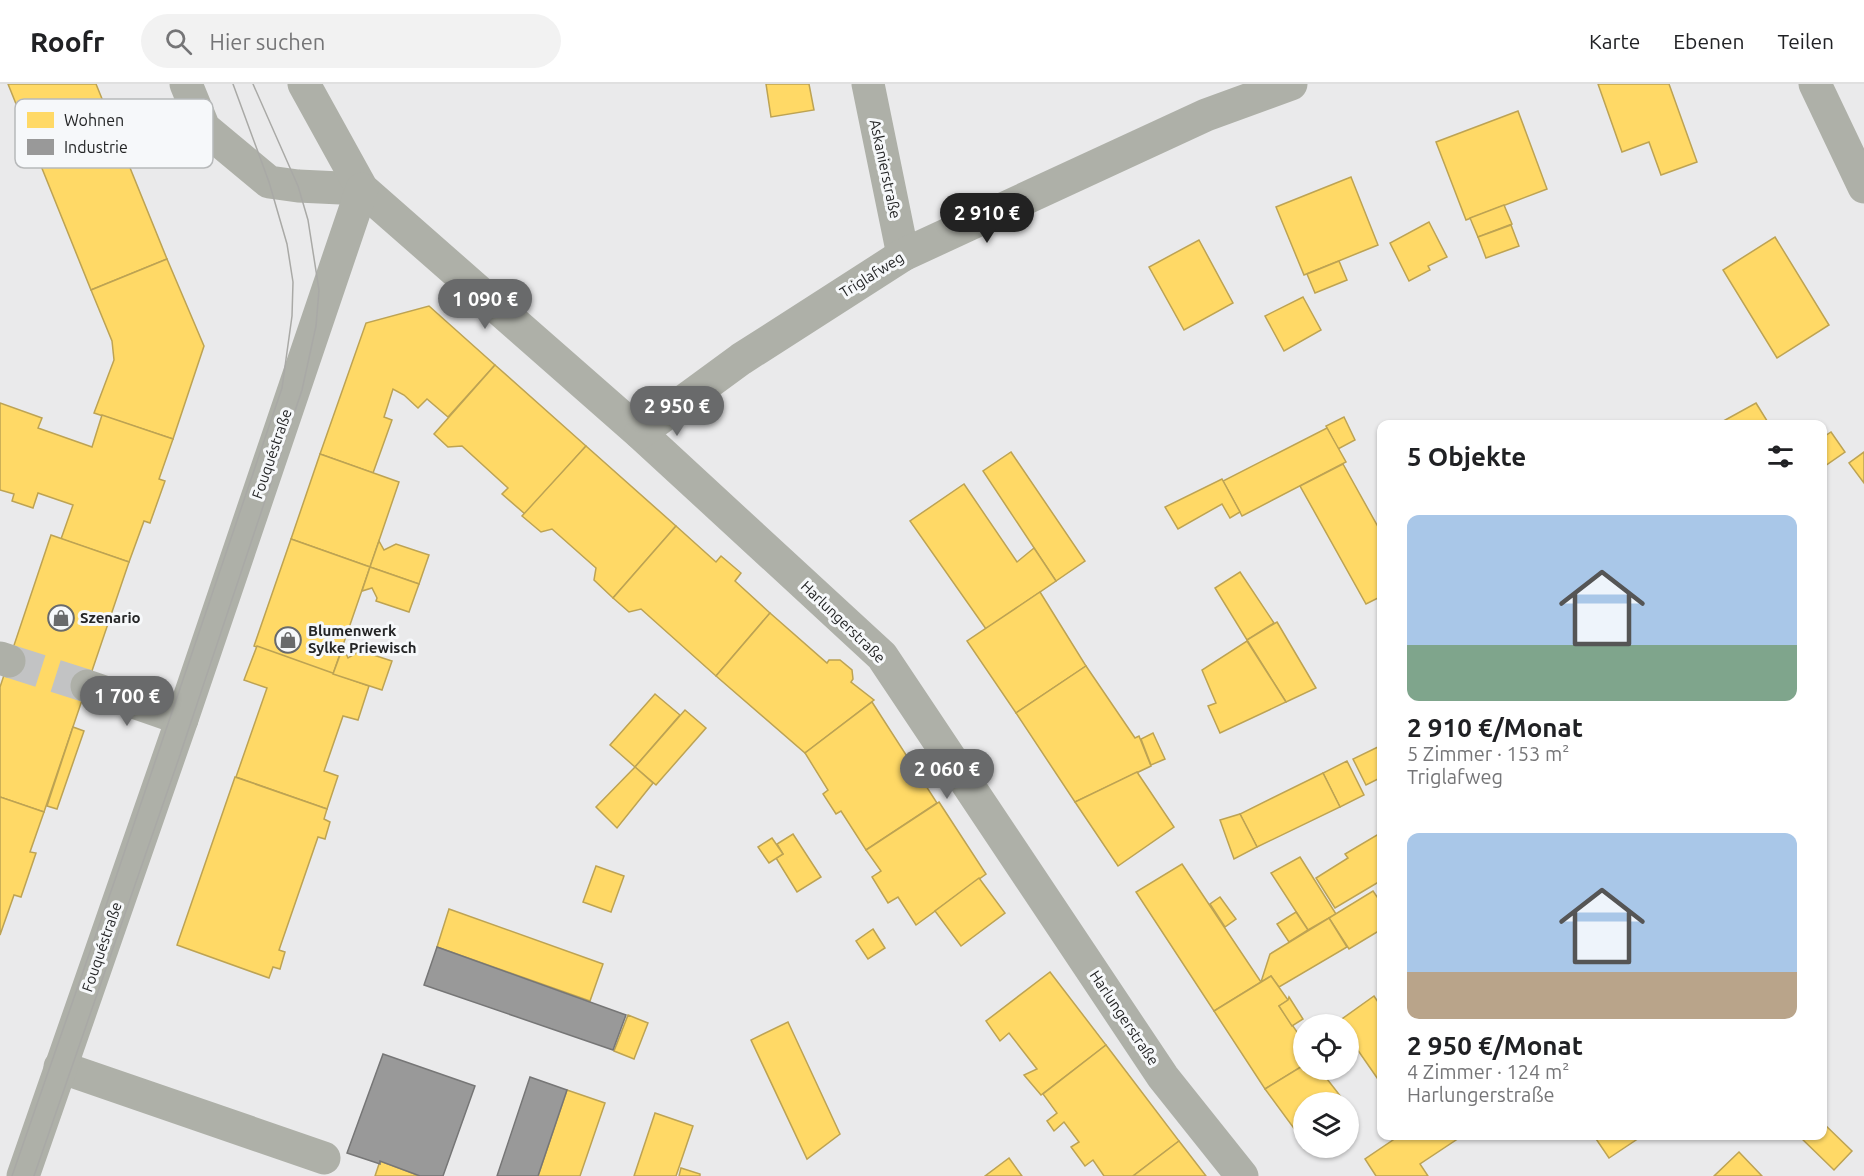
<!DOCTYPE html>
<html lang="de">
<head>
<meta charset="utf-8">
<style>
	body { margin:0; font-family:Ubuntu,sans-serif; background:#f2f2f2; color:#202124; height:100vh; display:flex; flex-direction:column; font-size:22px; white-space:nowrap }
	* { box-sizing:border-box; margin:0 }
	p { font-size:20px; color:#757577 }
	.icon { flex:none; width:33px; height:33px; fill:none; stroke:currentColor; stroke-width:2; stroke-linecap:round; stroke-linejoin:round }
	.map { position:relative; flex:1; overflow:hidden }
	.sheet { position:absolute; left:1377px; top:336px; width:450px; height:720px; display:flex; flex-direction:column; background:#fff; border-radius:12px; box-shadow:0 2px 4px #0004 }
	.sheet>* { flex:none }
	.controls { position:absolute; left:1293px; top:930px; display:grid; gap:12px }
	.controls a { display:grid; place-items:center; width:66px; height:66px; border-radius:50%; background:#fff; box-shadow:0 2px 4px #0004; font-size:30px }
	.price { position:absolute; translate:-50% -51px; padding:0 14px; border-radius:21px; background:#696a6b; color:#fff; font-size:20px; line-height:39px; filter:drop-shadow(0 2px 3px #0008) }
	.price::after { content:''; position:absolute; left:50%; top:36px; width:18px; height:14px; margin-left:-9px; background:inherit; clip-path:polygon(0 0,100% 0,50% 100%) }
	.price.active { background:#222; color:#fff }
	ul { padding:0; list-style:none }
	li { display:grid; align-content:center; gap:12px; height:318px; padding:0 30px }
	li span { display:grid; place-items:center; height:186px; border-radius:12px; color:#555 }
	li>.icon { margin-inline-start:auto }
	span .icon { width:108px; height:108px; fill:#fffc; stroke-width:1 }
	li b { font-size:26px }
	h2 { display:flex; justify-content:space-between; align-items:center; height:72px; padding:0 30px; font-size:26px }
	header { display:flex; align-items:center; gap:36px; box-sizing:border-box; height:84px; padding:0 30px; background:#fff; border-bottom:2px solid #e0e0e0 }
	header strong { font-size:28px }
	nav { display:flex; gap:33px; margin-inline-start:auto; font-size:21px }
	.search { width:420px; height:54px; background:#f2f2f2; display:flex; align-items:center; gap:15px; box-sizing:border-box; padding:0 21px; border-radius:33px; color:#757577; font-size:22px }
	.map>svg:first-child { display:block }
	.homes { fill:#ffd966; stroke:#bda353; stroke-width:1.5 }
	.industry { fill:#999; stroke:#767676; stroke-width:1.5 }
	.lines { fill:none; stroke-linecap:round; stroke-linejoin:round }
	.minor-tunnel { stroke:#c2c3c4; stroke-width:33; stroke-dasharray:33 16; stroke-linecap:butt }
	.minor { stroke:#aeb0a8; stroke-width:33 }
	.tram { stroke:#a9a9a6; stroke-width:1.5 }
	.labels { text-anchor:middle; stroke-width:6; stroke-linejoin:round; paint-order:stroke }
	.street-label { font-size:15px; fill:#242526; stroke:#f6f8fa }
	.poi-label { font-size:15px; font-weight:bold; fill:#242526; stroke:#f6f8fa; text-anchor:start }
	.key { fill:#f6f8fa; stroke:#b7b9ba; stroke-width:1.5 }
	.key-label { font-size:16px; fill:#242526 }
</style>
</head>
<body>
<header>
<strong>Roofr</strong>
<div class="search"><svg class="icon" aria-label="search" viewBox="0 0 24 24"><circle cx="10" cy="10" r="6"/><path d="M15 15l6 6"/></svg>Hier suchen</div>
<nav><a>Karte</a><a>Ebenen</a><a>Teilen</a></nav>
</header>
<div class="map">
<svg width="1864" height="1092" viewBox="0 0 1864 1092">
	<rect width="100%" height="100%" fill="#eaeaeb"/>
	<!-- homes -->
	<g class="homes">
		<polygon points="8,0 96,0 167,175 91,206"/>
		<polygon points="766,0 809,0 814,26 771,33"/>
		<polygon points="1598,0 1669,0 1697,78 1661,91 1649,58 1622,68"/>
		<polygon points="1518,27 1547,105 1466,136 1436,58"/>
		<polygon points="1351,93 1378,161 1304,191 1276,123"/>
		<polygon points="1504,121 1512,140 1478,153 1470,134"/>
		<polygon points="1429,138 1447,173 1428,182 1430,186 1409,197 1390,159"/>
		<polygon points="1511,141 1519,162 1486,174 1478,153"/>
		<polygon points="1775,153 1829,241 1777,274 1723,186"/>
		<polygon points="1199,156 1233,219 1184,246 1149,183"/>
		<polygon points="167,175 204,262 173,355 94,329 114,276 112,257 91,206"/>
		<polygon points="1339,177 1347,196 1315,209 1307,190"/>
		<polygon points="1303,213 1321,246 1284,267 1265,232"/>
		<polygon points="429,222 495,281 448,333 427,315 418,324 404,311 393,305 384,333 392,336 373,389 320,370 366,239"/>
		<polygon points="495,281 586,362 525,430 502,410 508,404 462,362 448,363 434,350"/>
		<polygon points="0,319 42,334 38,344 92,363 102,331 173,355 159,395 165,397 150,439 144,437 129,478 61,455 73,421 38,409 33,424 12,417 14,410 0,406"/>
		<polygon points="1756,319 1769,340 1718,340"/>
		<polygon points="1344,333 1355,356 1338,365 1326,342"/>
		<polygon points="1327,344 1346,378 1242,432 1223,397"/>
		<polygon points="1831,348 1845,368 1822,384 1822,354"/>
		<polygon points="586,362 676,442 613,514 594,496 596,484 552,445 541,448 522,432"/>
		<polygon points="1011,368 1085,477 1056,497 983,387"/>
		<polygon points="1864,368 1864,399 1849,379"/>
		<polygon points="320,370 399,398 370,483 291,455"/>
		<polygon points="1343,380 1382,450 1382,512 1366,520 1300,402"/>
		<polygon points="1222,395 1240,428 1230,434 1222,420 1178,445 1165,423"/>
		<polygon points="964,400 1017,478 1034,464 1056,497 986,545 910,437"/>
		<polygon points="676,442 716,478 721,472 741,489 735,497 770,529 716,592 641,525 629,528 613,514"/>
		<polygon points="51,451 129,478 44,728 0,713 0,603"/>
		<polygon points="291,455 370,483 333,590 254,562"/>
		<polygon points="379,457 384,466 396,460 429,471 419,500 370,483"/>
		<polygon points="370,483 419,500 409,528 376,517 377,514 372,504 362,507"/>
		<polygon points="1240,488 1274,539 1247,556 1215,504"/>
		<polygon points="1040,508 1086,582 1016,629 967,557"/>
		<polygon points="770,529 827,579 829,576 840,576 852,586 853,595 851,598 874,616 805,669 716,592"/>
		<polygon points="1277,538 1316,604 1286,618 1247,556"/>
		<polygon points="1247,557 1286,618 1220,649 1208,622 1216,619 1202,586"/>
		<polygon points="257,562 369,602 358,636 343,632 324,687 338,692 327,725 236,693 267,604 244,596"/>
		<polygon points="343,563 348,574 358,568 358,566 392,577 382,606 333,590"/>
		<polygon points="1086,582 1135,654 1139,652 1151,682 1075,718 1016,629"/>
		<polygon points="655,610 680,631 635,683 610,661"/>
		<polygon points="872,618 937,719 866,766 841,727 836,730 823,710 828,706 805,669"/>
		<polygon points="685,626 706,644 656,701 635,683"/>
		<polygon points="73,643 84,647 57,725 47,722"/>
		<polygon points="1153,649 1165,675 1151,681 1141,655"/>
		<polygon points="1382,661 1382,693 1366,701 1353,675"/>
		<polygon points="1347,677 1364,711 1340,723 1323,689"/>
		<polygon points="635,683 653,699 617,744 596,723"/>
		<polygon points="1137,688 1174,743 1118,782 1075,718"/>
		<polygon points="1323,689 1340,723 1257,763 1240,730"/>
		<polygon points="235,693 327,725 324,735 330,738 325,755 318,753 279,866 285,868 280,885 273,883 269,894 177,861"/>
		<polygon points="0,713 44,728 30,768 36,769 21,813 14,811 0,851"/>
		<polygon points="939,718 986,790 916,841 898,813 888,819 872,793 881,787 866,766"/>
		<polygon points="1240,730 1257,763 1234,775 1220,736"/>
		<polygon points="1382,748 1382,796 1335,824 1316,794 1348,774 1345,770"/>
		<polygon points="793,750 821,793 797,808 776,774 783,770 777,760"/>
		<polygon points="772,754 783,770 769,779 758,763"/>
		<polygon points="1300,773 1336,830 1308,846 1271,789"/>
		<polygon points="1182,780 1261,898 1214,927 1136,808"/>
		<polygon points="596,782 624,792 611,828 583,818"/>
		<polygon points="979,794 1005,829 961,862 935,827"/>
		<polygon points="1373,807 1382,820 1382,845 1349,865 1329,834"/>
		<polygon points="1220,813 1236,835 1225,843 1210,820"/>
		<polygon points="449,825 603,880 590,917 437,863"/>
		<polygon points="1296,828 1308,846 1289,858 1277,840"/>
		<polygon points="1329,834 1347,863 1279,903 1271,892 1261,898 1270,870"/>
		<polygon points="873,845 885,864 868,875 856,857"/>
		<polygon points="1050,888 1106,961 1041,1011 1024,991 1037,985 1009,949 1000,957 986,937"/>
		<polygon points="1271,892 1288,916 1279,922 1304,958 1304,981 1265,1005 1214,927"/>
		<polygon points="1374,912 1382,924 1382,1001 1348,952 1348,940 1341,940 1339,937"/>
		<polygon points="1289,913 1303,935 1292,942 1279,922 1288,916"/>
		<polygon points="628,931 648,939 634,975 614,967"/>
		<polygon points="788,938 840,1050 807,1075 751,956"/>
		<polygon points="1106,961 1179,1057 1133,1092 1104,1092 1093,1076 1085,1082 1071,1063 1079,1058 1064,1038 1054,1047 1047,1037 1057,1029 1043,1010"/>
		<polygon points="1304,981 1304,986 1320,986 1345,1018 1304,1018 1304,1058 1265,1005"/>
		<polygon points="567,1006 605,1019 580,1092 538,1092"/>
		<polygon points="655,1029 693,1042 676,1092 634,1092"/>
		<polygon points="1822,1038 1852,1067 1834,1086 1799,1052 1822,1052"/>
		<polygon points="1399,1052 1462,1052 1420,1080 1428,1092 1376,1092 1365,1075"/>
		<polygon points="1594,1052 1642,1052 1609,1074"/>
		<polygon points="1179,1057 1206,1092 1133,1092"/>
		<polygon points="1739,1068 1762,1092 1714,1092"/>
		<polygon points="1009,1074 1022,1092 985,1092"/>
		<polygon points="380,1077 420,1092 375,1092"/>
		<polygon points="681,1084 700,1090 700,1092 679,1092"/>
	</g>
	<!-- industry -->
	<g class="industry">
		<polygon points="437,863 626,931 613,966 424,901"/>
		<polygon points="383,970 475,1002 443,1092 420,1092 380,1077 380,1080 347,1069"/>
		<polygon points="530,993 567,1006 538,1092 497,1092"/>
	</g>
	<g class="lines">
		<!-- minor-tunnel -->
		<polyline class="minor-tunnel" points="9,577 87,602"/>
		<!-- minor -->
		<g class="minor">
			<polyline points="186,0 204,44 269,98 298,102 362,105"/>
			<polyline points="304,0 362,105 640,349 882,572 1163,993 1242,1092"/>
			<polyline points="868,0 903,171"/>
			<polyline points="1815,0 1864,103"/>
			<polyline points="640,349 741,275 903,171 1206,31 1291,0"/>
			<polyline points="0,574 9,577"/>
			<polyline points="87,602 182,635"/>
			<polyline points="60,983 324,1074"/>
			<polyline points="23,1092 182,635 362,105"/>
		</g>
		<!-- tram -->
		<g class="tram">
			<polyline points="12,1092 117,790 282,304 292,232 293,198 287,160 269,98 233,0"/>
			<polyline points="34,1092 179,674 302,306 316,242 319,206 308,136 298,102 253,0"/>
		</g>
	</g>
	<!-- icons -->
	<defs>
		<g id="shop-ring" transform="scale(1.35)"><circle r="9.5" fill="#f6f8fa" stroke="#696a6b" stroke-width="1.5"/><path d="M-5-2.5h2.3a2.7 3.5 0 0 1 5.4 0H5L5.5 6h-11ZM-1.5-2.5h3a1.5 2.3 0 0 0-3 0Z" fill="#696a6b"/></g>
	</defs>
	<g fill-rule="evenodd">
		<use href="#shop-ring" x="61" y="534"/>
		<use href="#shop-ring" x="288" y="556"/>
	</g>
	<g class="labels">
		<!-- street labels -->
		<g class="street-label">
			<text transform="translate(885 85) rotate(78)" y="5">Askanierstraße</text>
			<text transform="translate(872 191) rotate(-32)" y="5">Triglafweg</text>
			<text transform="translate(272 370) rotate(-71)" y="5">Fouquéstraße</text>
			<text transform="translate(843 538) rotate(44)" y="5">Harlungerstraße</text>
			<text transform="translate(102 863) rotate(-71)" y="5">Fouquéstraße</text>
			<text transform="translate(1124 934) rotate(56)" y="5">Harlungerstraße</text>
		</g>
		<!-- poi labels -->
		<g class="poi-label">
			<text x="80" y="539">Szenario</text>
			<text x="308" y="552">Blumenwerk<tspan x="308" dy="17">Sylke Priewisch</tspan></text>
		</g>
	</g>
	<!-- legend -->
	<rect x="15" y="15" width="198" height="69" rx="9" class="key"/>
	<rect x="27" y="28" width="27" height="16" fill="#ffd966"/>
	<rect x="27" y="55" width="27" height="16" fill="#999"/>
	<g class="key-label">
		<text x="64" y="42">Wohnen</text>
		<text x="64" y="69">Industrie</text>
	</g>
</svg>
<div class="controls">
<a><svg class="icon" aria-label="locate" viewBox="0 0 24 24"><circle cx="12" cy="12" r="6"/><path d="M12 2v4M12 18v4M2 12h4M18 12h4"/></svg></a>
<a><svg class="icon" aria-label="layers" viewBox="0 0 24 24"><path d="M12 4l9 5-9 5-9-5zM3 14l9 5 9-5"/></svg></a>
</div>
<b class="price active" style="left:987px;top:160px">2 910 €</b>
<b class="price" style="left:485px;top:246px">1 090 €</b>
<b class="price" style="left:677px;top:353px">2 950 €</b>
<b class="price" style="left:127px;top:643px">1 700 €</b>
<b class="price" style="left:947px;top:716px">2 060 €</b>
<section class="sheet">
<h2>5 Objekte<svg class="icon" aria-label="filters" viewBox="0 0 24 24"><path d="M4 7h16M4 17h16"/><circle cx="9" cy="7" r="2"/><circle cx="15" cy="17" r="2"/></svg></h2>
<ul>
<li><span style="background:linear-gradient(#a9c7e8 70%,#7fa58c 0)"><svg class="icon" aria-label="home" viewBox="0 0 24 24"><path d="M3 11l9-7 9 7M6 9v11h12V9"/></svg></span><div><b>2 910 €/Monat</b><p>5 Zimmer · 153 m²</p><p>Triglafweg</p></div></li>
<li><span style="background:linear-gradient(#a9c7e8 75%,#b9a48a 0)"><svg class="icon" aria-label="home" viewBox="0 0 24 24"><path d="M3 11l9-7 9 7M6 9v11h12V9"/></svg></span><div><b>2 950 €/Monat</b><p>4 Zimmer · 124 m²</p><p>Harlungerstraße</p></div></li>
</ul>
</section>
</div>
</body>
</html>
